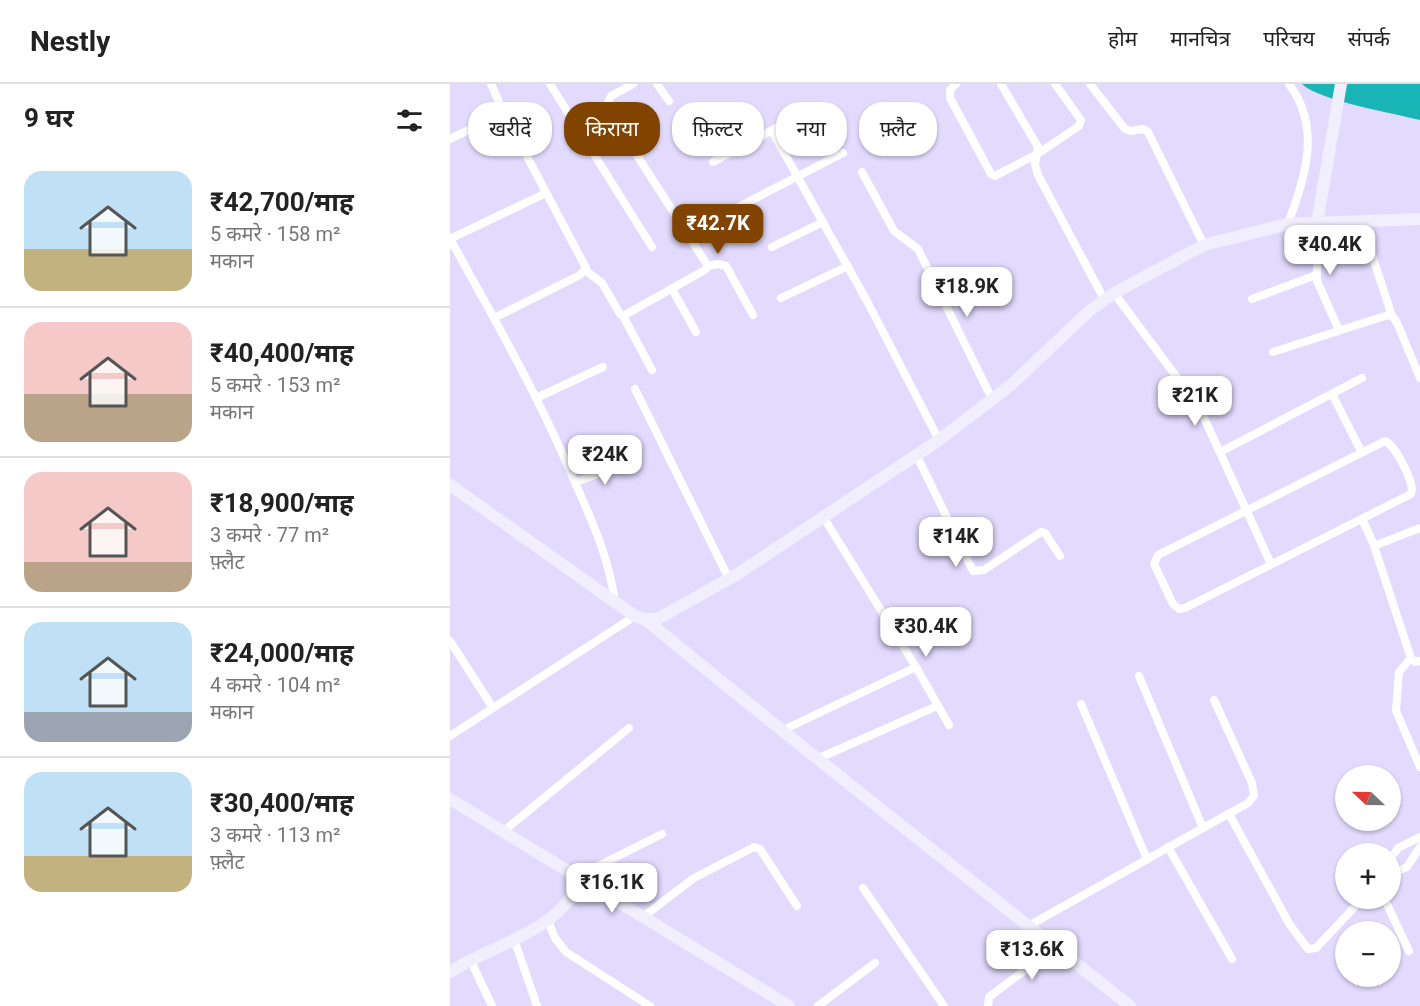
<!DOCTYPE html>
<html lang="hi">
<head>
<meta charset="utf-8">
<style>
	body { margin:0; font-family:Roboto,"Noto Sans Devanagari",sans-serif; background:#f2f2f2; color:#222; height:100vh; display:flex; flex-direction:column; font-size:22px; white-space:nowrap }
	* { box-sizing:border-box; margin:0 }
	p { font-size:20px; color:#767676 }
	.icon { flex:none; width:33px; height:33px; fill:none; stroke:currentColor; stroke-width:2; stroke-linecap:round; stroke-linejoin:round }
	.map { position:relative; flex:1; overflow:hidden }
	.side { display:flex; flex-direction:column; background:#fff; width:450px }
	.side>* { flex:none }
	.top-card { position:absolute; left:18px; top:18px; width:570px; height:54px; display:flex; gap:12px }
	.needle { width:39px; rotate:292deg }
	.fabs { position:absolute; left:885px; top:681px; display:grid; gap:12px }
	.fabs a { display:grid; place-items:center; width:66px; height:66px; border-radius:50%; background:#fff; box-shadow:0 2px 4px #0004; font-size:30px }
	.price { position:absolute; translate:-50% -51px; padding:0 14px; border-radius:12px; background:#fff; color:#222; font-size:20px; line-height:39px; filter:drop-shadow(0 2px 3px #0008) }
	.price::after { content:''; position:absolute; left:50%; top:36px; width:18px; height:14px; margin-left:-9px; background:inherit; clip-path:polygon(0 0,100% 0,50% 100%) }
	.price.active { background:#814400; color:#fff }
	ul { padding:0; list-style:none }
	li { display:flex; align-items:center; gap:18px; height:150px; padding:0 24px }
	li+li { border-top:2px solid #e0e0e0 }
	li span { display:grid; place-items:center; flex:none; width:168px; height:120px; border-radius:18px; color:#555 }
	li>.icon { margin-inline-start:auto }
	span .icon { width:72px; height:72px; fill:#fffc; stroke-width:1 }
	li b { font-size:26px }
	h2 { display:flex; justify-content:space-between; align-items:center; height:72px; padding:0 24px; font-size:26px }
	.pill { padding:0 21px; border-radius:24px; background:#fff; box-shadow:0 2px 4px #0004; font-size:21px; line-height:54px }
	.pill.active { background:#814400; color:#fff }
	header { display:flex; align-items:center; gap:36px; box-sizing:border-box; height:84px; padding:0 30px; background:#fff; border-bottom:2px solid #e0e0e0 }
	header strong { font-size:28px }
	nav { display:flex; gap:33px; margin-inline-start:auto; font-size:21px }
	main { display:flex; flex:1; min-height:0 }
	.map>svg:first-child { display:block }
	.water { fill:#19b4b5 }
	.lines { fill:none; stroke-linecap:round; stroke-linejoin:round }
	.street { stroke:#fff; stroke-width:8 }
	.secondary { stroke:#f1effd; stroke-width:12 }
</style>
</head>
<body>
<header>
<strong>Nestly</strong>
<nav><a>होम</a><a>मानचित्र</a><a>परिचय</a><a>संपर्क</a></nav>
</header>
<main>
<section class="side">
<h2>9 घर<svg class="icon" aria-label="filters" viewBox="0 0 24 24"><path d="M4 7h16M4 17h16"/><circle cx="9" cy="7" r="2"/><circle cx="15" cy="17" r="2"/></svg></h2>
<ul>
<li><span style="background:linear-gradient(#bfe0f5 65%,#c2b280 0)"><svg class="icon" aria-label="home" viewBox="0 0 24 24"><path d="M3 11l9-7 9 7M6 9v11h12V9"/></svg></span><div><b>₹42,700/माह</b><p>5 कमरे · 158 m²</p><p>मकान</p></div></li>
<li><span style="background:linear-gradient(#f6c9c9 60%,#b9a48a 0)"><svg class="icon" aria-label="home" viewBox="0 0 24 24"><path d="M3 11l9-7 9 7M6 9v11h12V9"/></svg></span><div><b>₹40,400/माह</b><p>5 कमरे · 153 m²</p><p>मकान</p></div></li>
<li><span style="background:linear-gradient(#f6c9c9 75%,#b9a48a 0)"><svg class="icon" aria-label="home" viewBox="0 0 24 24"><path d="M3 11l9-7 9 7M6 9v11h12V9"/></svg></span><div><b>₹18,900/माह</b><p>3 कमरे · 77 m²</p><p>फ़्लैट</p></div></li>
<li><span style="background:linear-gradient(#bfe0f5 75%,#9aa5b1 0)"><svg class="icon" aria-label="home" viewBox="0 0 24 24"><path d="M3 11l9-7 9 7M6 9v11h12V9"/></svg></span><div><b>₹24,000/माह</b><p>4 कमरे · 104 m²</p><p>मकान</p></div></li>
<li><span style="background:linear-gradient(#bfe0f5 70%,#c2b280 0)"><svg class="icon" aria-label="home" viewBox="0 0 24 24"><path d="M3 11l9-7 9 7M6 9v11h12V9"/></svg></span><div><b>₹30,400/माह</b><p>3 कमरे · 113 m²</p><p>फ़्लैट</p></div></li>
</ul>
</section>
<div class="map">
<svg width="970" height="922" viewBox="0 0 970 922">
	<rect width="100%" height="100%" fill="#e2dbfe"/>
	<!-- water -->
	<path class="water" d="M 852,0 L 970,0 L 970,36 C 943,29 870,17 852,0 Z"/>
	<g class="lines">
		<!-- street -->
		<g class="street">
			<polyline points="41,0 54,29"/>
			<polyline points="100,0 202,163"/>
			<polyline points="207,0 219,17"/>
			<polyline points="506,0 500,6 500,14 541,90 545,92 589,69 629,42 631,36 605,0"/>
			<polyline points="551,0 588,63 585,80 588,91 654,215"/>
			<polyline points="640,0 675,45 681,47 693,45 698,48 754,161"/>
			<polyline points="322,47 418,219 489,356"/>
			<polyline points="0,55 54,29 136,184 130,191 44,234"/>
			<polyline points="263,78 367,22"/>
			<polyline points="412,88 444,147 468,165 542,315"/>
			<polyline points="273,131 393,69"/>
			<polyline points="867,139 867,197 889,246"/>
			<path d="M 838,140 C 855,93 872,44 839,0"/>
			<path d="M 0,155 C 44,234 89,313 124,396 C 143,440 157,468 165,517"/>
			<polyline points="0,155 96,109"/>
			<polyline points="322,163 373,138"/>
			<polyline points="922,171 942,232"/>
			<polyline points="258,182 268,180 276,182 303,231"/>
			<polyline points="135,186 152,199 170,230 173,232 255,186 258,182 156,23 161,12 183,0"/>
			<polyline points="222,205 246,248"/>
			<polyline points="664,209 749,323 821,480"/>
			<polyline points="331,214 398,182"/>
			<polyline points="802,215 866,191"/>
			<polyline points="173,232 202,286"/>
			<polyline points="823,268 938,231 944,234 948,241 970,294"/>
			<polyline points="185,305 279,495"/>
			<polyline points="882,310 911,367"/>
			<polyline points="86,314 153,283"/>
			<path d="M 935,357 C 945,361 966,400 961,410 L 735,524 L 729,525 L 723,520 L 704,480 L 708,471 Z"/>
			<polyline points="772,367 912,294"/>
			<polyline points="466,370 523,487 534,486 591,448 595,449 610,472"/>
			<polyline points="125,398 177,380"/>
			<polyline points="912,435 924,461"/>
			<polyline points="970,444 924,462 961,574 965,578 970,577"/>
			<polyline points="0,557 43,624"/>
			<polyline points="961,574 949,588 946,627 970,683"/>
			<polyline points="466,583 499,641"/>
			<polyline points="631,620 697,775"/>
			<polyline points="331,647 466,583 374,434"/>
			<polyline points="0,652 185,532"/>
			<polyline points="367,675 487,622"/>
			<polyline points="779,730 840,841 858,865 866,864 913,814"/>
			<polyline points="753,744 798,719 804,712 802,699 764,616"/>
			<polyline points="55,746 179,644"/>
			<polyline points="718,763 782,875"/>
			<polyline points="940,775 948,764 970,753"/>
			<polyline points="940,791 957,783 970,763"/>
			<polyline points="133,795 146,783 212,750"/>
			<polyline points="413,804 494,922"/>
			<polyline points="934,814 959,867"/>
			<polyline points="194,832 244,794 304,763 310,765 347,822"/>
			<polyline points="98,837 105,854 116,868 200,922"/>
			<polyline points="580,841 753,744 689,592"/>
			<polyline points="64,855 87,922"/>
			<polyline points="20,875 42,922"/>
			<polyline points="368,922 425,879"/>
			<polyline points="538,922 539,913 606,863"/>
		</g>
		<!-- secondary -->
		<g class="secondary">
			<polyline points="867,139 891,0"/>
			<path d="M 0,401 L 185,532 L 196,536 C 355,667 518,794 680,922"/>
			<polyline points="196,536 209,534 286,491 489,356 561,301 638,228 664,209 754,161 838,140 970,135"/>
			<polyline points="0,715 339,922"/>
			<path d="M 0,888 C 50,856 103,852 133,795"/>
		</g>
	</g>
</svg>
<div class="fabs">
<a><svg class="needle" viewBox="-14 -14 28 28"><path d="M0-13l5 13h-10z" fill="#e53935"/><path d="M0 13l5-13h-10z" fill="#767676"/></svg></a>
<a>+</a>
<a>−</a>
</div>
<b class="price active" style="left:268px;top:171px">₹42.7K</b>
<b class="price" style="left:880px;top:192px">₹40.4K</b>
<b class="price" style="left:517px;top:234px">₹18.9K</b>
<b class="price" style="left:745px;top:343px">₹21K</b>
<b class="price" style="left:155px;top:402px">₹24K</b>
<b class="price" style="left:506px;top:484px">₹14K</b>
<b class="price" style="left:476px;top:574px">₹30.4K</b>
<b class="price" style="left:162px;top:830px">₹16.1K</b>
<b class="price" style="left:582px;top:897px">₹13.6K</b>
<div class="top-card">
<a class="pill">खरीदें</a>
<a class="pill active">किराया</a>
<a class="pill">फ़िल्टर</a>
<a class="pill">नया</a>
<a class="pill">फ़्लैट</a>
</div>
</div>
</main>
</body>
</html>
